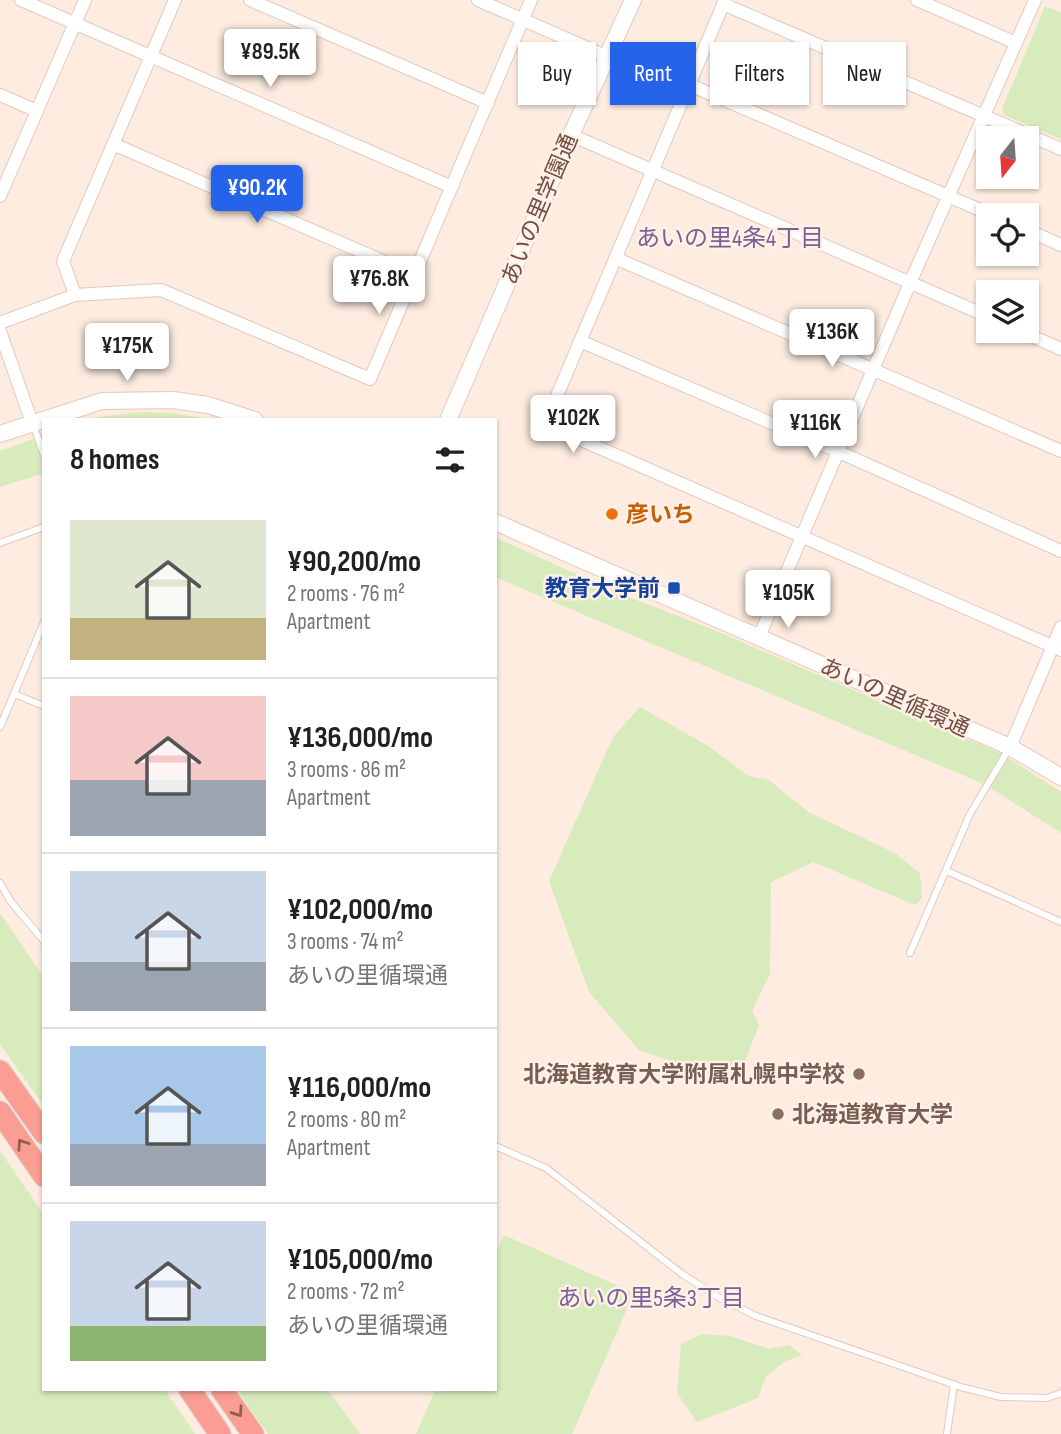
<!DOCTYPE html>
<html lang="en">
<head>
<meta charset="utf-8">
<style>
	body { margin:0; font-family:"Sofia Sans Condensed","Noto Sans JP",sans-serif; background:#f6f6f6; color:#202124; height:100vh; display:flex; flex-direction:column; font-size:26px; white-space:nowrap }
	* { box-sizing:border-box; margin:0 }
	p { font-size:23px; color:#757577 }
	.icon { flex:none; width:38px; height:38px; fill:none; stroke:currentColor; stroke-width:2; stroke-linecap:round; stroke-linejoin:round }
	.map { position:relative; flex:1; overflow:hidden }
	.side { position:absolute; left:42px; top:418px; width:455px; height:973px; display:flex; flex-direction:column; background:#fff; border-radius:0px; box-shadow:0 2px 5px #0004 }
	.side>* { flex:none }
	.hud { position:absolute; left:518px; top:42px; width:438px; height:63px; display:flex; gap:14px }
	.needle { width:46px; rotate:197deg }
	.buttons { position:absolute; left:976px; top:126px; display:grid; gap:14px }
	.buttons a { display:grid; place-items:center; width:63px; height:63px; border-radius:0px; background:#fff; box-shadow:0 2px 5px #0004; font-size:35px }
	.price { position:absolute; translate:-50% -60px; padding:0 16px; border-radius:7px; background:#fff; color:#222; font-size:23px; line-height:46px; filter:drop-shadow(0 2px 4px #0008) }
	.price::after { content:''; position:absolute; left:50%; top:42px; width:21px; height:16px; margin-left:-10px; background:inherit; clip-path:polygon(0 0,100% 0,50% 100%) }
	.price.selected { background:#2563eb; color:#fff }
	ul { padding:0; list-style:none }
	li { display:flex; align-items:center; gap:21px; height:175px; padding:0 28px }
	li+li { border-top:2px solid #e0e0e0 }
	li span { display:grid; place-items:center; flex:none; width:196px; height:140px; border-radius:0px; color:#555 }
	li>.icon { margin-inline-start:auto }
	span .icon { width:84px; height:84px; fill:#fffc; stroke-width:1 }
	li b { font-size:30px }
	h2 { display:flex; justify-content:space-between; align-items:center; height:84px; padding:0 28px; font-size:30px }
	.chip { padding:0 24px; border-radius:0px; background:#fff; box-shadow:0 2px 5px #0004; font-size:24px; line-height:63px }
	.chip.selected { background:#2563eb; color:#fff }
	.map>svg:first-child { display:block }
	.green { fill:#d7ebbd }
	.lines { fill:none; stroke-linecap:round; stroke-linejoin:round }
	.lane-casing { stroke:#e3c9be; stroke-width:8 }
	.street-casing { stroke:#e3c9be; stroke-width:14 }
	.secondary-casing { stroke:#e9c8ba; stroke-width:18 }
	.highway-casing { stroke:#d8cecb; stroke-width:23 }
	.lane { stroke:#fff; stroke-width:6 }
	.street { stroke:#fff; stroke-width:12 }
	.secondary { stroke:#fff; stroke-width:16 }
	.highway { stroke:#fb9d92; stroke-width:21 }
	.oneway { stroke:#8f5f55 }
	.food-dot { fill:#e8710a; stroke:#fff1e6; stroke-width:2.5 }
	.transit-dot { fill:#1a4fb4; stroke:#fff1e6; stroke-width:2.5 }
	.education-dot { fill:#8d6e63; stroke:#fff1e6; stroke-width:2.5 }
	.labels { text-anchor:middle; stroke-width:5; stroke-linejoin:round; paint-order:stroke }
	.street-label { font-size:23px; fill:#744f46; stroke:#fff1e6 }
	.food-label { font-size:23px; font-weight:bold; fill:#c56008; stroke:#fff1e6; text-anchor:start }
	.transit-label { font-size:23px; font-weight:bold; fill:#164399; stroke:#fff1e6; text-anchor:end }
	.education-label { font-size:23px; font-weight:bold; fill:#785e54; stroke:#fff1e6; text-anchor:end }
	.neighbourhood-label { font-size:24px; fill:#7c6198; stroke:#fff1e6 }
</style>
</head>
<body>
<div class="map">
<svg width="1061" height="1434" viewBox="0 0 1061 1434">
	<rect width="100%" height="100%" fill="#fdecdf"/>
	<!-- green -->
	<g class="green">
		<polygon points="1045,6 1061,13 1061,139 1004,115 1002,109"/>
		<polygon points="142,412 172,413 216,420 91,420 106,416"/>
		<polygon points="44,435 44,473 0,487 0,451"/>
		<polygon points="495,537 616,592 714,630 1002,754 1061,792 1061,833 986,785 495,577"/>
		<polygon points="640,707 708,746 749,776 769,780 808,812 895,853 920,873 922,898 915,905 813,862 771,882 770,974 752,1011 759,1025 742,1069 707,1074 639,1050 589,992 549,881 613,737"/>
		<polygon points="0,913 44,978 44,1106 0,1044"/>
		<polygon points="0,1151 44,1215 44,1390 165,1390 195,1434 0,1434"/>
		<polygon points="504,1235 634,1293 572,1434 416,1434 435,1390 495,1390 495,1254"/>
		<polygon points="702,1334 730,1336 769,1349 789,1345 802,1355 786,1361 766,1376 758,1398 697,1422 677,1393 681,1344"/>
		<polygon points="237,1390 328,1390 360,1434 268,1434"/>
	</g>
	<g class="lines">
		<!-- lane casing -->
		<g class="lane-casing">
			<g id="lane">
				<polyline points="33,424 44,455"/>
				<polyline points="0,543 44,527"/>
				<polyline points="44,622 14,694 44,706"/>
				<polyline points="0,727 14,694"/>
				<polyline points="947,871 1061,922"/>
				<polyline points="0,883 11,902 44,941"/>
				<polyline points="910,953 970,814 1010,747"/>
				<polyline points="495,1146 546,1168 682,1274 718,1297 756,1316 961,1387 1001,1397 1047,1398 1061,1393"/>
				<polyline points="947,1434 954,1384"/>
			</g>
		</g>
		<!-- street casing -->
		<g class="street-casing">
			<g id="street">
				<polyline points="21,0 452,187"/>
				<polyline points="250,0 488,103"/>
				<polyline points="478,0 608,57"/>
				<polyline points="725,0 545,424 1061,650"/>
				<polyline points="917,0 1016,43"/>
				<polyline points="723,4 1061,149"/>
				<polyline points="690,85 992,215"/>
				<polyline points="0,95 37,111"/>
				<polyline points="571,135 989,317"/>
				<polyline points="113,144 415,275"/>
				<polyline points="0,196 85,0"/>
				<polyline points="1027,230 1061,245"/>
				<polyline points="615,258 1061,451"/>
				<polyline points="75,295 63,261 175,0"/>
				<polyline points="0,323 75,295 161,290 370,379 531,0"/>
				<polyline points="0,331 32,423"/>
				<polyline points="1020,331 1061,349"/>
				<polyline points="580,341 839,452 1061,551"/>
				<polyline points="759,637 910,283 1035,0"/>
				<polyline points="1010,747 1061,627"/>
			</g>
		</g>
		<!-- secondary casing -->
		<g class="secondary-casing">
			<g id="secondary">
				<polyline points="448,420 571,135 633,0"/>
				<polyline points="0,434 102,401 173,400 208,405 255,420"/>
				<polyline points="495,522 1010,747 1061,777"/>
			</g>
		</g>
		<!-- highway casing -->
		<g class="highway-casing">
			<g id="highway">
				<polyline points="0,1071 44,1133"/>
				<polyline points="0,1112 44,1176"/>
				<polyline points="190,1390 220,1434"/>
				<polyline points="222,1390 253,1434"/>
			</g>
		</g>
		<!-- lane -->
		<use href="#lane" class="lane"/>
		<!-- street -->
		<use href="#street" class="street"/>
		<!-- secondary -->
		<use href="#secondary" class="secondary"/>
		<!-- highway -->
		<use href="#highway" class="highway"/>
	</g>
	<!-- one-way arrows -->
	<defs><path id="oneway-chevron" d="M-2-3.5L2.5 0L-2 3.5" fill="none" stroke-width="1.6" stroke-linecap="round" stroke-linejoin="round" transform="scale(1.75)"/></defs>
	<g class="oneway">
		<use href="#oneway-chevron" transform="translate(22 1144) rotate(-124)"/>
		<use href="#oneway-chevron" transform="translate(238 1412) rotate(55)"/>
	</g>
	<!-- markers -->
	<circle class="food-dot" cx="612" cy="514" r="7"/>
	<rect class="transit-dot" x="667" y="581" width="14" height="14" rx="3.5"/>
	<g class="education-dot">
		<circle cx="859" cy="1074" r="7"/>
		<circle cx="778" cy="1114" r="7"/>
	</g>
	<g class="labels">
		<!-- street labels -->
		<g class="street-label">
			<text transform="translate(539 209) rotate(-67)" y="8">あいの里学園通</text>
			<text transform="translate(895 697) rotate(24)" y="8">あいの里循環通</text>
		</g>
		<!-- food labels -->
		<g class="food-label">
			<text x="626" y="522">彦いち</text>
		</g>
		<!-- transit labels -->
		<g class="transit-label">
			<text x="660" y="596">教育大学前</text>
		</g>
		<!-- education labels -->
		<g class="education-label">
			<text x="845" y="1082">北海道教育大学附属札幌中学校</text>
			<text x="792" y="1122" text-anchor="start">北海道教育大学</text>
		</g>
		<!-- neighbourhood labels -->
		<g class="neighbourhood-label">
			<text x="730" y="246">あいの里4条4丁目</text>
			<text x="651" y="1306">あいの里5条3丁目</text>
		</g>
	</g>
</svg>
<div class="buttons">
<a><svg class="needle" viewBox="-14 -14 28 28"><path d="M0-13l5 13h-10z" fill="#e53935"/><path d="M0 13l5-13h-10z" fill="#757577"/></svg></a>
<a><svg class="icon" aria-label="locate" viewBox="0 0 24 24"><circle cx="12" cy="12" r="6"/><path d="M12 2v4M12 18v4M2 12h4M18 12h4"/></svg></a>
<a><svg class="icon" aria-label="layers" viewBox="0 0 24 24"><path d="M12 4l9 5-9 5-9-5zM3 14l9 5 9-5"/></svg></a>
</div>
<b class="price" style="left:270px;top:89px">¥89.5K</b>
<b class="price selected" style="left:257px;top:225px">¥90.2K</b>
<b class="price" style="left:379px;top:316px">¥76.8K</b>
<b class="price" style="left:832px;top:369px">¥136K</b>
<b class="price" style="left:127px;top:383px">¥175K</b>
<b class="price" style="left:573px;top:455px">¥102K</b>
<b class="price" style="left:815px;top:460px">¥116K</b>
<b class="price" style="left:788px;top:630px">¥105K</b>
<div class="hud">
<a class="chip">Buy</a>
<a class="chip selected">Rent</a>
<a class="chip">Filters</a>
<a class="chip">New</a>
</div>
<section class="side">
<h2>8 homes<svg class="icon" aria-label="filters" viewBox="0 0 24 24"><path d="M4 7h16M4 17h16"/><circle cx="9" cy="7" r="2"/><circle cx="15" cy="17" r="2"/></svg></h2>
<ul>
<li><span style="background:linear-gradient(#dfe7d0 70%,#c2b280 0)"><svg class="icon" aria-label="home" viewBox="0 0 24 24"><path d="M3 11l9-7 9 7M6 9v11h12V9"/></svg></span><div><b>¥90,200/mo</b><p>2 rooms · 76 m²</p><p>Apartment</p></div></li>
<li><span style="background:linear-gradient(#f6c9c9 60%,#9aa5b1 0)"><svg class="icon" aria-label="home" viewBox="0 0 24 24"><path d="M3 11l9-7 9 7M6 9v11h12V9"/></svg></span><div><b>¥136,000/mo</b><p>3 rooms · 86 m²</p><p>Apartment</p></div></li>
<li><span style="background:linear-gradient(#c9d6e8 65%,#9aa5b1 0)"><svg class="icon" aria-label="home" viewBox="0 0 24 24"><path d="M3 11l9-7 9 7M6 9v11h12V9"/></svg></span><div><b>¥102,000/mo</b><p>3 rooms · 74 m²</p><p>あいの里循環通</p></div></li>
<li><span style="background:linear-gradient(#a9c7e8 70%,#9aa5b1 0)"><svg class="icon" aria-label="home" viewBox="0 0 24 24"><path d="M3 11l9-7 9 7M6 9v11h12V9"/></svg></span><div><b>¥116,000/mo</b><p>2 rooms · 80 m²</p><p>Apartment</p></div></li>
<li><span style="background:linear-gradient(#c9d6e8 75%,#8fb573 0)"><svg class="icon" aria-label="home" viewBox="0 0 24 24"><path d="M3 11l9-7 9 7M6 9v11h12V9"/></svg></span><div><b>¥105,000/mo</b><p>2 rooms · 72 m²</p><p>あいの里循環通</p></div></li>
</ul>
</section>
</div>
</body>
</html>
